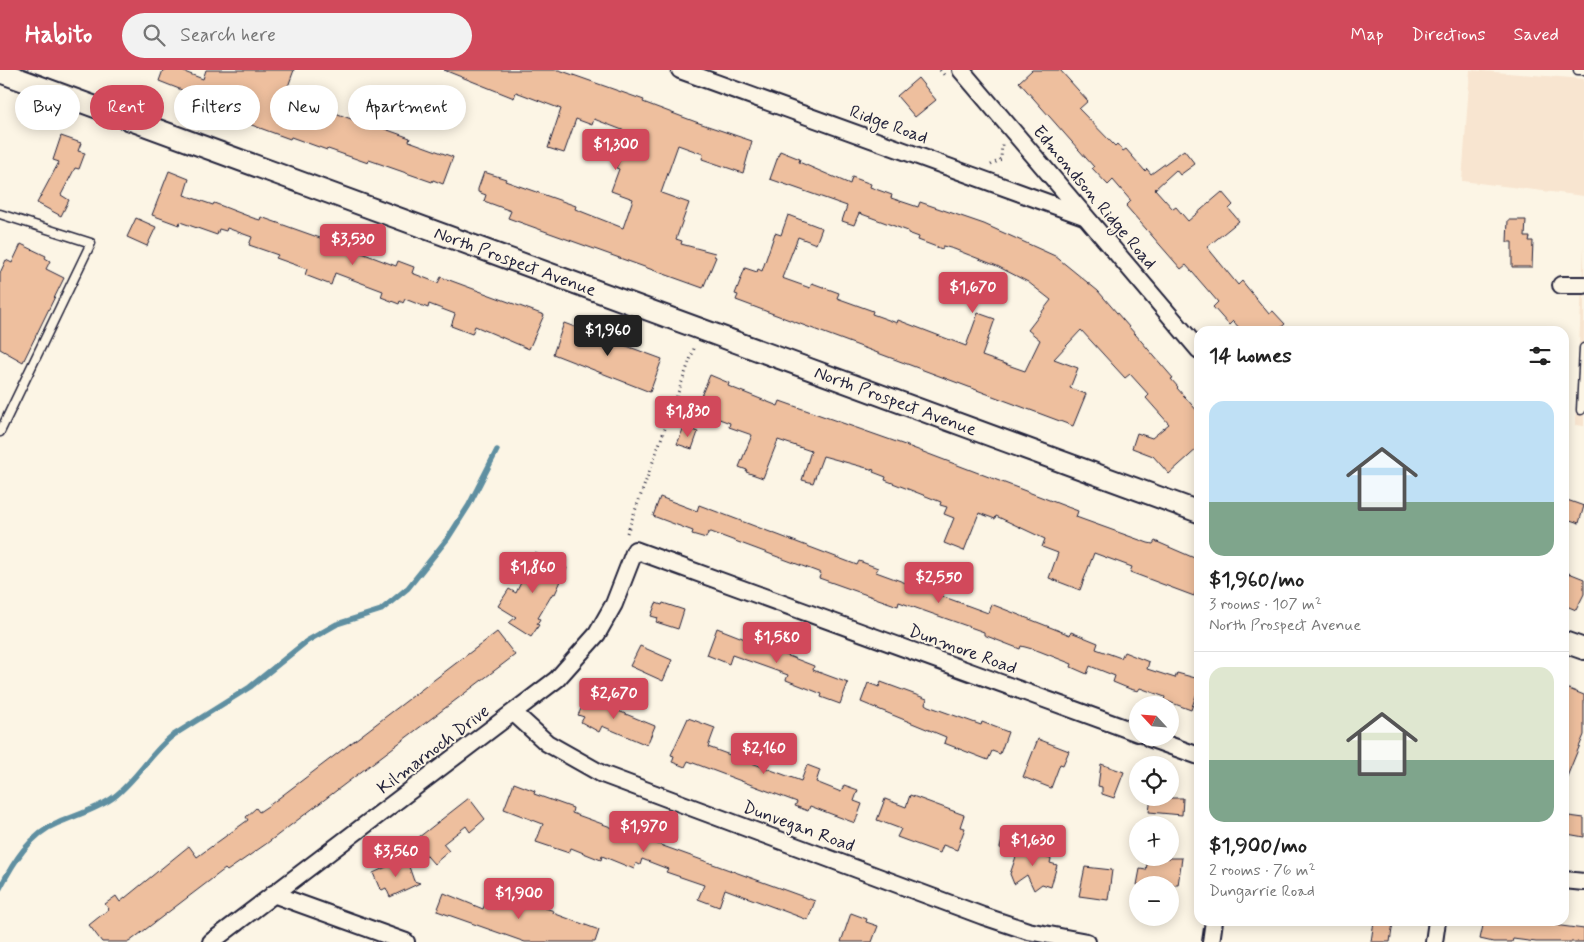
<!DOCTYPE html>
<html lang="en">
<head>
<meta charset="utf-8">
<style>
	body { margin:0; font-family:Mynerve,sans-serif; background:#f2f2f2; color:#222; height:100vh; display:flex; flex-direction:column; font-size:19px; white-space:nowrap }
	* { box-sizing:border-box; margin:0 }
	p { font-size:16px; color:#767676 }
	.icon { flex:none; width:28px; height:28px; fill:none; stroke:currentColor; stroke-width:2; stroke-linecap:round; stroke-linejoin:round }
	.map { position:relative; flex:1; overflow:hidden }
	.drawer { position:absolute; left:1194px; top:256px; width:375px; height:600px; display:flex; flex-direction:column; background:#fff; border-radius:15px; box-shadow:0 2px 12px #0003 }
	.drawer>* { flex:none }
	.banner { position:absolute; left:15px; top:15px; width:475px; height:45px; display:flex; gap:10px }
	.needle { width:32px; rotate:296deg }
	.controls { position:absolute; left:1129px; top:626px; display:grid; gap:10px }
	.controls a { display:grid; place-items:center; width:50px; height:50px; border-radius:50%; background:#fff; box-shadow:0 2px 12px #0003; font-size:25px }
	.price { position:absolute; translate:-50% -42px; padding:0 11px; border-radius:5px; background:#d1495b; color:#fff; font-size:16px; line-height:32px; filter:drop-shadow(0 1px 2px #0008) }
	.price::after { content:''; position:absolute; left:50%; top:30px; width:15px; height:11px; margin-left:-8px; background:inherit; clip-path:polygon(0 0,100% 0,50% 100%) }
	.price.active { background:#222; color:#fff }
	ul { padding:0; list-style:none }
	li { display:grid; align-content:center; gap:10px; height:265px; padding:0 15px }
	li+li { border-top:1px solid #e0e0e0 }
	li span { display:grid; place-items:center; height:155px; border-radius:15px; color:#555 }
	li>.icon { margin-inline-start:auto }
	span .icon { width:90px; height:90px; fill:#fffc; stroke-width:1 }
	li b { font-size:21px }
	h2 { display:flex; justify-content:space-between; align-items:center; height:60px; padding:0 15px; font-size:21px }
	.tag { padding:0 18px; border-radius:22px; background:#fff; box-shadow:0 2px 12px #0003; font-size:18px; line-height:45px }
	.tag.active { background:#d1495b; color:#fff }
	header { display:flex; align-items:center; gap:30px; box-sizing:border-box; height:70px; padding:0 25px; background:#d1495b; color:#fff }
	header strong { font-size:24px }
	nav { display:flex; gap:28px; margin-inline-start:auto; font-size:18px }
	.search { width:350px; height:45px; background:#f2f2f2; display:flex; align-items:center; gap:12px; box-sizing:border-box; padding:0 18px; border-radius:28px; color:#767676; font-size:19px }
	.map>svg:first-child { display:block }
	.built { fill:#f8e5d0 }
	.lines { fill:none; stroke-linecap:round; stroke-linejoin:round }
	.stream { stroke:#5f8fa1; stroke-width:5.5 }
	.building { fill:#eebf9e; stroke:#22223b }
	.service-casing { stroke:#22223b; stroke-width:11 }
	.minor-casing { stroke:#22223b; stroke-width:20 }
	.tertiary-casing { stroke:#22223b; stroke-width:24 }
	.path { stroke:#22223b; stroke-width:3; stroke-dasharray:1 4; stroke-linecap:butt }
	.service { stroke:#fcf5e5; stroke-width:8 }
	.minor { stroke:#fcf5e5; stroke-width:16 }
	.tertiary { stroke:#fcf5e5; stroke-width:20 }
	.labels { text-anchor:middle; stroke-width:4; stroke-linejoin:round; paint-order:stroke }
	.street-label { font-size:18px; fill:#22223b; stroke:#fcf5e5 }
</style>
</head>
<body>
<header>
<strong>Habito</strong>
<div class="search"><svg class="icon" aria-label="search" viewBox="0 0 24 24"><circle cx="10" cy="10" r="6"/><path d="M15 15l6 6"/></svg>Search here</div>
<nav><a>Map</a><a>Directions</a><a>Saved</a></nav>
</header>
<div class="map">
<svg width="1584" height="872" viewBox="0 0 1584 872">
	<rect width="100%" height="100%" fill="#fcf5e5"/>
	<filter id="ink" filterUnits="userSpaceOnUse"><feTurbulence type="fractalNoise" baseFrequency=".02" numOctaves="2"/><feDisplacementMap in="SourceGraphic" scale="10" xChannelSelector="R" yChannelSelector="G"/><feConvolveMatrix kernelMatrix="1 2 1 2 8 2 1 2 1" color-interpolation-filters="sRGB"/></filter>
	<g filter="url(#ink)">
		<!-- built -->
		<g class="built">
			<polygon points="1470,0 1584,9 1584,126 1462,111"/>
			<polygon points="1584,176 1584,356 1575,355"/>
		</g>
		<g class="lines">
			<!-- stream -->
			<path class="stream" d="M 0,818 C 13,793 30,764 58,753 C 76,745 98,739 114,727 C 137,709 150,684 172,666 L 250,617 L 307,571 L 337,554 L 381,540 L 408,518 L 448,468 L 469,435 L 497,380"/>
		</g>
		<!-- building -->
		<g class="building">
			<polygon points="163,0 179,0 203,9 206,0 294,0 286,22 305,29 303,37 328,46 330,41 359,52 360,50 410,68 409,71 453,87 443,114 433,110 432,112 369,90 368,93 328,79 327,80 291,67 290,69 194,34 197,26 159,11"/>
			<polygon points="444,0 559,0 644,30 643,32 696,52 752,71 743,103 702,89 703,84 678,75 661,123 689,133 676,169 682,171 681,174 715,183 714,186 716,187 703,218 508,148 511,141 484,131 486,125 478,122 478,119 484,102 506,109 505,111 576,136 575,139 623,158 633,129 611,121 619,99 616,98 630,63 594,49 592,55 576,49 564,83 548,78 561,39 516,22 514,28"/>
			<polygon points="1032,0 1060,0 1088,31 1079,39 1115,76 1117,74 1123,81 1126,79 1145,101 1147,99 1151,104 1184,80 1195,94 1180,105 1176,100 1155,119 1173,139 1176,137 1188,151 1222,122 1233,135 1229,139 1239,151 1207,177 1238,215 1242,211 1269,244 1273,241 1285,254 1277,261 1242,261 1233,251 1229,255 1213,237 1218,232 1186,195 1181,199 1126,136 1131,131 1113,110 1108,115 1092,98 1094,97 1019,12"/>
			<polygon points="918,8 936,30 915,47 897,26"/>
			<polygon points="61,66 81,73 78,81 85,83 79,99 75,98 61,125 69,130 61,146 37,133 59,92 53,90"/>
			<polygon points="780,81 800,89 799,92 850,114 852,107 871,114 870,117 892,125 891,128 918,137 920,132 984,154 1055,186 1098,221 1173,308 1171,309 1178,317 1177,318 1199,343 1199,377 1169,404 1153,386 1132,378 1137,363 1152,368 1169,354 1146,328 1149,325 1130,304 1125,308 1081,260 1054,289 1078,298 1070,318 1086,324 1073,356 736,230 738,225 735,224 745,198 757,202 758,199 762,201 775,163 781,165 788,145 822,158 816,174 798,167 782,208 810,218 812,213 839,223 837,228 873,241 872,244 897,253 898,250 966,276 978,243 995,249 982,286 1025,301 1040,270 1028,260 1051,230 1028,212 997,196 954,179 943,176 942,179 918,170 919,167 908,163 908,161 859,143 854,155 842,151 847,136 770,109"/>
			<polygon points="169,101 189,109 184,125 213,135 214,133 253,148 260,150 261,147 323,169 325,164 347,173 346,177 396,196 398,191 414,197 412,203 438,213 441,207 544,245 529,279 475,256 472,264 451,256 455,244 429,234 428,238 405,229 403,233 400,231 399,234 381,227 383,221 335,203 331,215 305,205 307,199 276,188 278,185 249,175 252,167 227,158 226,161 219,159 217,165 180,152 179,155 152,145"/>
			<polygon points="136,148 156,157 147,176 127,167"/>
			<polygon points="1508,150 1526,150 1525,167 1530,167 1529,171 1533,171 1532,197 1512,197 1512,172 1507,172"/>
			<polygon points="21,174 46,186 45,188 50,191 46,199 64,208 23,292 0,279 0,203 6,190 12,193"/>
			<polygon points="564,253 662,289 650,322 553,284"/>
			<polygon points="710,305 729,313 728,316 778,336 780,331 905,375 1078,441 1076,447 1148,473 1153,474 1155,471 1199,490 1199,510 1194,526 1130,502 1132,497 1094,483 1080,520 1049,508 1058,483 1042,477 1045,469 996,446 995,449 979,443 964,481 944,473 954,448 944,444 947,437 940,435 941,432 885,410 886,407 873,402 874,400 823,386 813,413 802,410 811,381 778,370 763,408 746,402 747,400 739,397 752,365 729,357 730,353 695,340"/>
			<polygon points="684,357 698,362 692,379 677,374"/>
			<polygon points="660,427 697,441 699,435 857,495 859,491 878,498 876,502 988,543 991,534 1070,565 1071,562 1098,573 1096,579 1121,588 1124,582 1149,592 1147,599 1175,608 1177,603 1199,609 1199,617 1191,640 1164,630 1165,627 1140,618 1138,621 1130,619 1113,612 1115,606 1090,596 1087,604 1071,597 1072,594 1039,581 1025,577 1021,576 1020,579 984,565 984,562 899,532 898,536 819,508 821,503 711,462 708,463 706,468 692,464 693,461 653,446"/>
			<polygon points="1567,430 1584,436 1579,453 1564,448"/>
			<polygon points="535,483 567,498 555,524 553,523 538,548 540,549 537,554 539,555 531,567 509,553 516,547 498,536 509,519 516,523"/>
			<polygon points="1569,503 1584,509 1584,524 1576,540 1564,535 1564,517"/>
			<polygon points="656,533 662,535 663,533 684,540 678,559 656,552 658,548 651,546"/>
			<polygon points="717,558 814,596 813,600 848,613 840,634 821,627 822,624 786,610 788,605 732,585 729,594 707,585"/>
			<polygon points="497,562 515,585 266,774 227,801 225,799 129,872 102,872 89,855 109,839 105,834 116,826 120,832 189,776 197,787 248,750 246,747 256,738 259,742 271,734"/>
			<polygon points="640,576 672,590 663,611 630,596"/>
			<polygon points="881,612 927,629 925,634 928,636 981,655 982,652 1008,662 1000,684 992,681 988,690 944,673 946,667 861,632 868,613 879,617"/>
			<polygon points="1564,617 1584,625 1584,665 1564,714"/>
			<polygon points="596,623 614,632 611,638 655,656 647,675 602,656 599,662 581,652 584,647 578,645 585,631 590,634"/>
			<polygon points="688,648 715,658 708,677 801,711 807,695 820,700 816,712 841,722 844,715 858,720 854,731 862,734 855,753 810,736 808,741 795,736 797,732 688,691 685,697 672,692 674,686 671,685"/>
			<polygon points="1038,669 1069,681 1063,695 1060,694 1051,718 1023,707"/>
			<polygon points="1101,694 1124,702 1114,728 1102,724 1102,717 1098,716"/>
			<polygon points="514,713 535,721 534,724 573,738 572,743 815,831 808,850 725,819 719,837 698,829 704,815 666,802 668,799 642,789 640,795 636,793 634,799 602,786 601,790 571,778 569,783 536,772 543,754 504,739"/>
			<polygon points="910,725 964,745 960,757 965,758 957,780 943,775 940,783 897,767 901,759 877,750 885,729 906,737"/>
			<polygon points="469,728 485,749 470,762 466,756 443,774 449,781 434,794 414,771"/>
			<polygon points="1151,728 1183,728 1182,745 1149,742"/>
			<polygon points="1569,746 1584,748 1584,767 1567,764"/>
			<polygon points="1004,761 1019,766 1014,783 1000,778"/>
			<polygon points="1021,772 1034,776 1032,783 1051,789 1050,793 1057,795 1051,817 1042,814 1034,820 1027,805 1014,814 1010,804"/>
			<polygon points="406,788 414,811 420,813 390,827 386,818 382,820 379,817 373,803"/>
			<polygon points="1148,788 1182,788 1178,815 1137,815 1140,799 1146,800"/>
			<polygon points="1085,797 1112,800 1108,830 1079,826"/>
			<polygon points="490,821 521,833 522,830 554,841 553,843 599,860 595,872 525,872 437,841 444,823 483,839"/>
			<polygon points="851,843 867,849 866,852 878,856 872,872 841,872"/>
			<polygon points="1374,851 1393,853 1390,872 1371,872"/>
			<polygon points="1484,851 1546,854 1584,859 1584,872 1536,872 1513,869 1512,872 1493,872 1480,869"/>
		</g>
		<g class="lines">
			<!-- service casing -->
			<g class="service-casing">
				<g id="service">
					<polyline points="1578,0 1584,0"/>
					<polyline points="0,144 91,173 0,362"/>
					<polyline points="1581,340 1584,278"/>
				</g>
			</g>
			<!-- minor casing -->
			<g class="minor-casing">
				<g id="minor">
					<polyline points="680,0 1084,146"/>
					<polyline points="961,0 1199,280"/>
					<polyline points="1561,215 1584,215"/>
					<polyline points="514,643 547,673 602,704 983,846 1028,861 1087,872"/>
					<polyline points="1149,668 1199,686"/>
					<polyline points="1564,810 1584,812"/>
					<polyline points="273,824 406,872"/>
					<polyline points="211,872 557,609 597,564 614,534 635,480 1138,663"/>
					<polyline points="1211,872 1214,851"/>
					<polyline points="1434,872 1437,851"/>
				</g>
			</g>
			<!-- tertiary casing -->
			<g class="tertiary-casing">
				<g id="tertiary">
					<path id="s1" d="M 0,2 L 1199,442"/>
					<polyline points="1564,572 1584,579"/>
				</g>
			</g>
			<!-- path -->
			<g class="path">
				<polyline points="940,0 945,6"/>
				<polyline points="991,95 1001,89 1002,74"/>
				<polyline points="627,463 695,276"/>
			</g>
			<!-- service -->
			<use href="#service" class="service"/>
			<!-- minor -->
			<use href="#minor" class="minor"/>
			<!-- tertiary -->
			<use href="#tertiary" class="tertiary"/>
		</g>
	</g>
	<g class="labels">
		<!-- street labels -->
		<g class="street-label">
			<text transform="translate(889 54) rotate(20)" y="6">Ridge Road</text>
			<text transform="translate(1095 127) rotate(50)" y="6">Edmondson Ridge Road</text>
			<text dy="6" stroke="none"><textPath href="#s1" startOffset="549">North Prospect Avenue</textPath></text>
			<text dy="6" stroke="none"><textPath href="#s1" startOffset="954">North Prospect Avenue</textPath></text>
			<text transform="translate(963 579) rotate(20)" y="6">Dunmore Road</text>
			<text transform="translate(433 679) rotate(-37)" y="6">Kilmarnoch Drive</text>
			<text transform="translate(799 756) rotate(20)" y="6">Dunvegan Road</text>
		</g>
	</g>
</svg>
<div class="controls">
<a><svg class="needle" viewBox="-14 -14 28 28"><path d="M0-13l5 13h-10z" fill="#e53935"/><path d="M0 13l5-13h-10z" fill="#767676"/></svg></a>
<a><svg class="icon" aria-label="locate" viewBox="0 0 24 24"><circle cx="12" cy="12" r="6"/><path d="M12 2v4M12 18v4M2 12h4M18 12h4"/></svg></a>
<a>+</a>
<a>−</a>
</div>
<b class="price" style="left:616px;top:101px">$1,300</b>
<b class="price" style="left:353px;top:196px">$3,530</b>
<b class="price" style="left:973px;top:244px">$1,670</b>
<b class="price active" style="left:608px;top:287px">$1,960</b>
<b class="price" style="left:688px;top:368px">$1,830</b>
<b class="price" style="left:533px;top:524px">$1,860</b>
<b class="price" style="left:939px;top:534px">$2,550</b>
<b class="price" style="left:777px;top:594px">$1,580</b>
<b class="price" style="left:614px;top:650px">$2,670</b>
<b class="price" style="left:764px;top:705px">$2,160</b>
<b class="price" style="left:644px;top:783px">$1,970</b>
<b class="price" style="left:1033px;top:797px">$1,630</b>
<b class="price" style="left:396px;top:808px">$3,560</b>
<b class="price" style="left:519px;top:850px">$1,900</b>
<div class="banner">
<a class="tag">Buy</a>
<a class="tag active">Rent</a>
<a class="tag">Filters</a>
<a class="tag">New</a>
<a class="tag">Apartment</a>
</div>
<section class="drawer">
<h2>14 homes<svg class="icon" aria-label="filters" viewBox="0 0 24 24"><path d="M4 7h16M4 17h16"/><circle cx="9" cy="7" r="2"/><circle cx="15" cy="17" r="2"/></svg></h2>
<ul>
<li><span style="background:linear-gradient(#bfe0f5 65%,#7fa58c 0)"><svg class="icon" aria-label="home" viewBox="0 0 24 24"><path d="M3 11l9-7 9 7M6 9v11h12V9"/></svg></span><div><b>$1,960/mo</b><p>3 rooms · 107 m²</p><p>North Prospect Avenue</p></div></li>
<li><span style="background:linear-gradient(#dfe7d0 60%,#7fa58c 0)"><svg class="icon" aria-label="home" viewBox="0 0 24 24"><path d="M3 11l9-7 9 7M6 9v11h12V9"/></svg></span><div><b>$1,900/mo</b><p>2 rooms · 76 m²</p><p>Dungarrie Road</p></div></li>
</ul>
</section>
</div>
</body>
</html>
